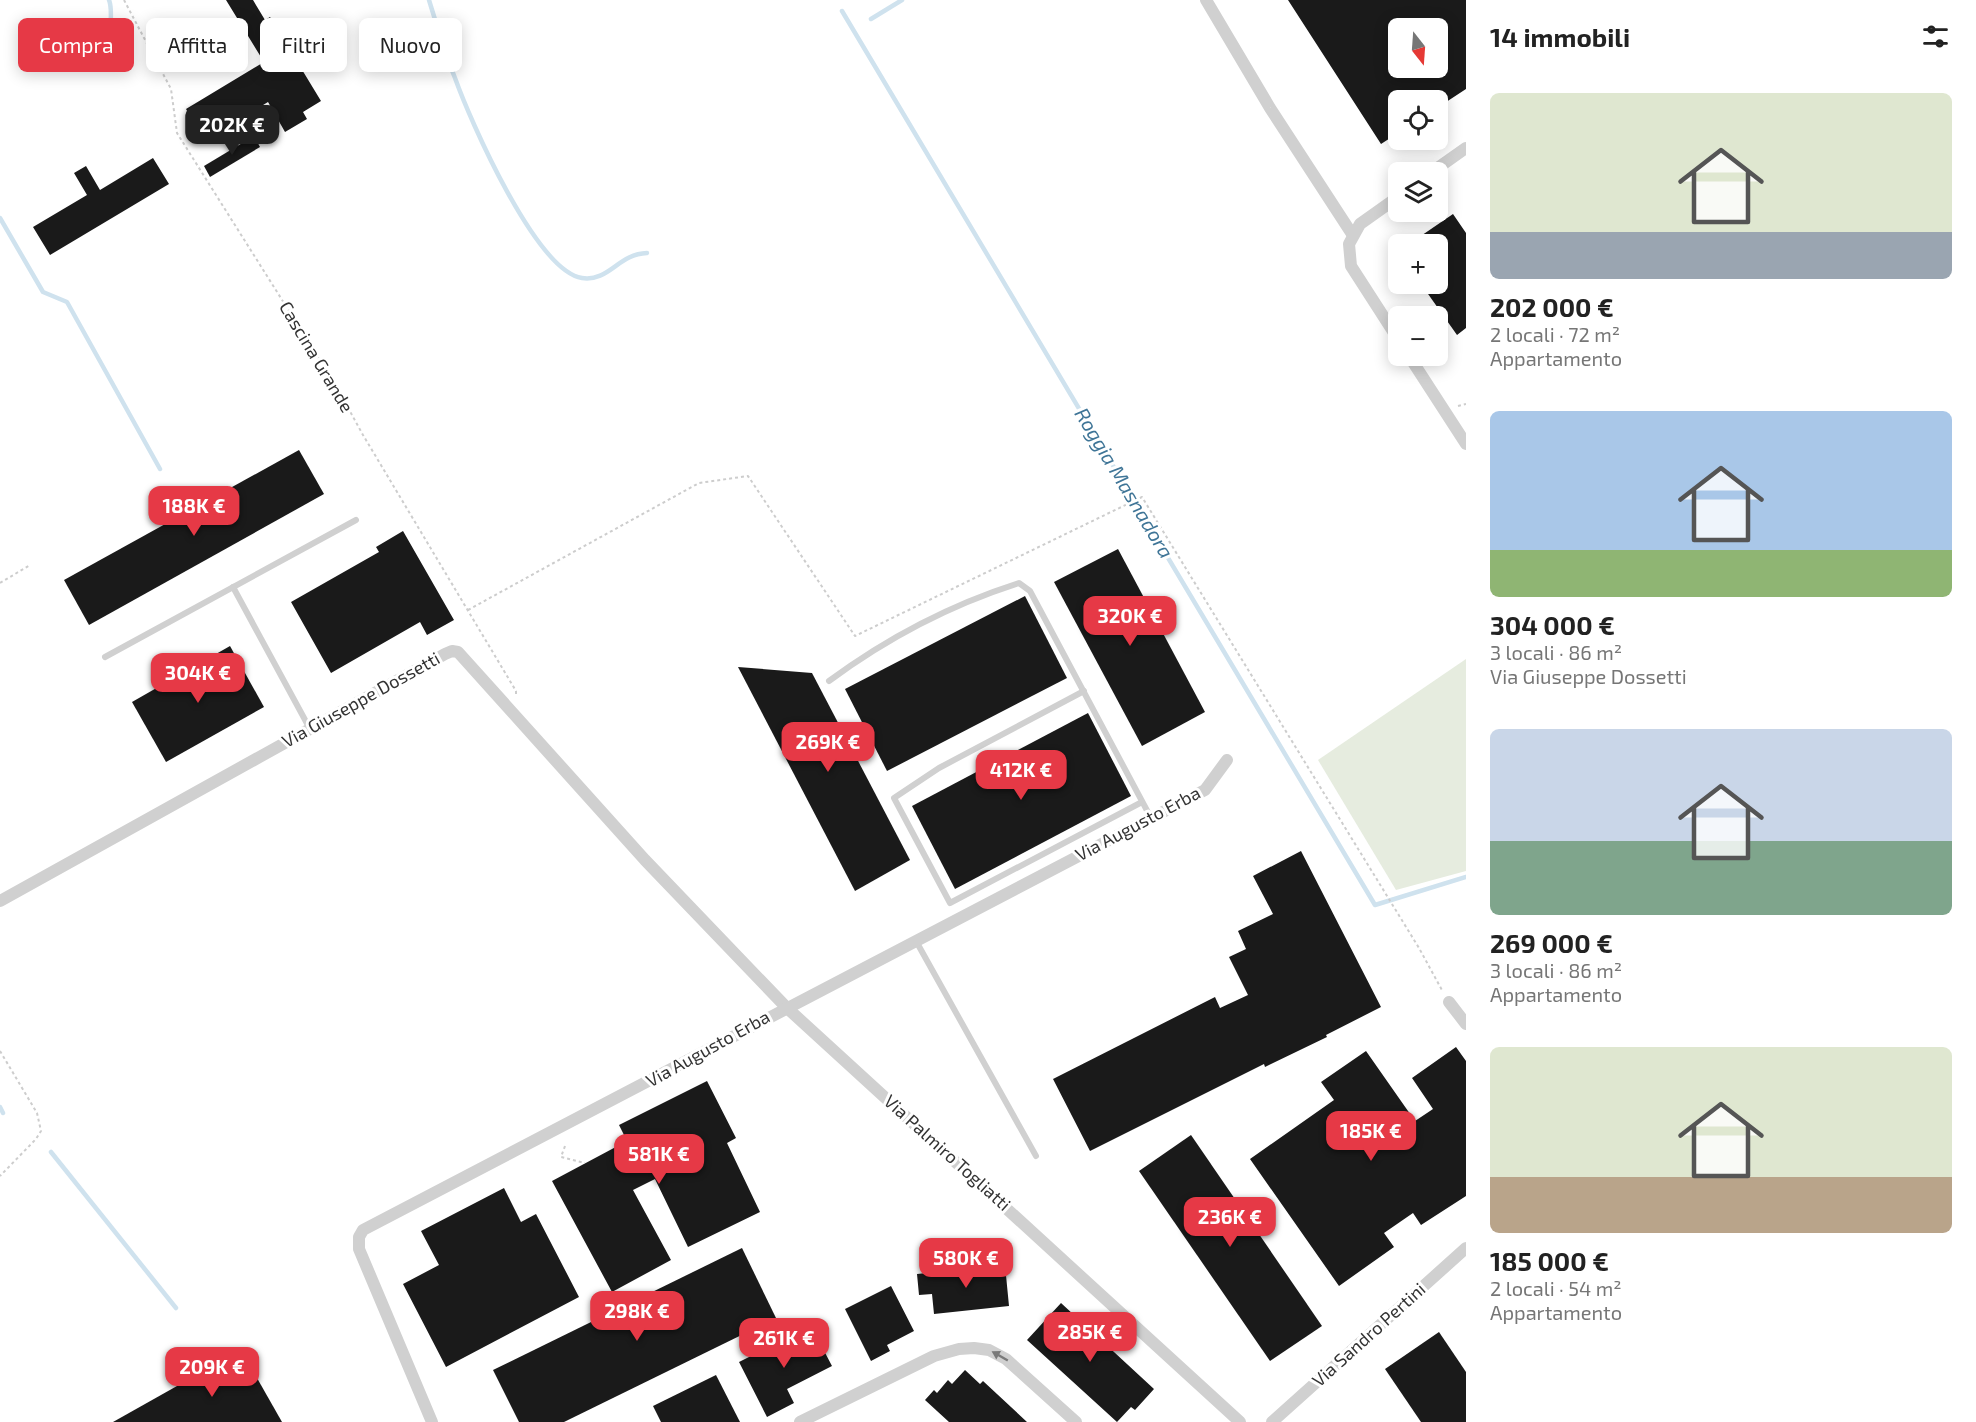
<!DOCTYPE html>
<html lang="it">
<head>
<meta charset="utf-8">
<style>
	body { margin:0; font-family:"Exo 2",sans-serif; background:#f6f6f6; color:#222; height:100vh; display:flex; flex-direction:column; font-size:22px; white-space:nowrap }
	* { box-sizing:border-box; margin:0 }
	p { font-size:20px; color:#767676 }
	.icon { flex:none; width:33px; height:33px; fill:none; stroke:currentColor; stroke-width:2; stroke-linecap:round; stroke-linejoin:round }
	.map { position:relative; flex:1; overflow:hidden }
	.details { display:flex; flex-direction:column; background:#fff; width:510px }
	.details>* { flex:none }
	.banner { position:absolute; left:18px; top:18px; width:570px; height:54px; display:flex; gap:12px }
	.needle { width:39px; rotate:163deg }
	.buttons { position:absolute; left:1388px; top:18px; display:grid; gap:12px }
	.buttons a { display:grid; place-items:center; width:60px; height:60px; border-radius:9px; background:#fff; box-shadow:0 3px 15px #0003; font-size:30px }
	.price { position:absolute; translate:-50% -51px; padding:0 14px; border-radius:12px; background:#e63946; color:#fff; font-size:20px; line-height:39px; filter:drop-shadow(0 2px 3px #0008) }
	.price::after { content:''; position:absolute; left:50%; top:36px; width:18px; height:14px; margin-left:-9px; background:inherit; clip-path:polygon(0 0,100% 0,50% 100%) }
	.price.selected { background:#222; color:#fff }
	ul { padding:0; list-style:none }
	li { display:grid; align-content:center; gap:12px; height:318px; padding:0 24px }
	li span { display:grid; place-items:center; height:186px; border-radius:9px; color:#555 }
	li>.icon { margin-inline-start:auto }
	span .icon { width:108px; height:108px; fill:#fffc; stroke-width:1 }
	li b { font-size:26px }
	h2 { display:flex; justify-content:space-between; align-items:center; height:72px; padding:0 24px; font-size:26px }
	.pill { padding:0 21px; border-radius:9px; background:#fff; box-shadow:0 3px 15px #0003; font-size:21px; line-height:54px }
	.pill.selected { background:#e63946; color:#fff }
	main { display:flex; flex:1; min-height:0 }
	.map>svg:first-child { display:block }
	.green { fill:#e6ecdf }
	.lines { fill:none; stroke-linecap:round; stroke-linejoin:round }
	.stream { stroke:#cfe2ee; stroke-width:4.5 }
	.building { fill:#1a1a1a; fill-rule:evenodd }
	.path { stroke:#cdcdcd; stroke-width:2; stroke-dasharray:3 3; stroke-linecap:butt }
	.lane { stroke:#d0d0d0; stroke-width:6 }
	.street { stroke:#d0d0d0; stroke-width:12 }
	.oneway { fill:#7a7a7a }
	.labels { text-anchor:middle; stroke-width:6; stroke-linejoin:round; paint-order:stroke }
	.street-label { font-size:18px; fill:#333; stroke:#fff }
	.water-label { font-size:20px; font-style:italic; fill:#3f7597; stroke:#fff }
</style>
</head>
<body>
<main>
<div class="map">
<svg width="1466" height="1422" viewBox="0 0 1466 1422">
	<rect width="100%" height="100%" fill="#fff"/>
	<!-- green -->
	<polygon class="green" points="1466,659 1466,871 1396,890 1318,760"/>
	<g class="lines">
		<!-- stream -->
		<g class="stream">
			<path d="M 109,0 C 113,10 109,21 112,33"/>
			<path d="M 429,0 C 437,26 445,53 455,78 C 470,120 536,271 582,278 C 609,282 618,254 647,253"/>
			<polyline points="842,11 1375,905 1466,877"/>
			<polyline points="871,19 902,0"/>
			<polyline points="0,218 43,292 67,302 160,469"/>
			<polyline points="0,1107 3,1113"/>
			<polyline points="51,1152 176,1308"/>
		</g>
	</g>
	<!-- building -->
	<g class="building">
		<polygon points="226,0 253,0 265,20 270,17 321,101 303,112 307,119 285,132 268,102 205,140 186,109 264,62"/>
		<path d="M 1288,0 L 1466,0 L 1466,89 L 1437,108 L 1437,100 L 1398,100 L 1398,133 L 1381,144 ZM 1398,28 L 1437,28 L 1437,68 L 1398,68 Z"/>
		<polygon points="254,136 260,147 210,177 204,166"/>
		<polygon points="153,158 169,184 50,255 33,227 87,195 74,173 86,166 100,190"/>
		<polygon points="1453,214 1466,233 1466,328 1457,335 1421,284 1437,284 1437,244 1409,244"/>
		<polygon points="299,450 324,494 89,625 64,580"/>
		<polygon points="403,531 454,620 427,635 420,622 331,673 291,602 379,552 376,547"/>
		<polygon points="1118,549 1205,712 1142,746 1054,582"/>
		<polygon points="1025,596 1067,678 887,771 845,689"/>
		<polygon points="230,646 264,707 166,762 132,702"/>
		<polygon points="738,667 812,673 910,860 855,891"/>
		<polygon points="1088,713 1131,796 955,889 912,806"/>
		<polygon points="1301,851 1381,1007 1326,1035 1327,1037 1265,1067 1264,1064 1090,1151 1053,1079 1215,997 1220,1008 1248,995 1229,957 1246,949 1238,931 1273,914 1253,876"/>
		<polygon points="1456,1047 1466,1061 1466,1196 1421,1225 1413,1213 1384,1233 1394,1247 1339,1286 1250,1159 1334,1100 1321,1082 1366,1051 1415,1121 1433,1109 1412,1078"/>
		<polygon points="707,1081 736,1138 727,1143 760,1212 688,1247 655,1179 633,1190 671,1260 612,1292 552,1181 627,1141 619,1125"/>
		<polygon points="1191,1135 1322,1326 1270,1361 1139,1171"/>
		<polygon points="504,1188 521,1222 536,1214 579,1297 446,1367 403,1284 439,1265 421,1231"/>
		<polygon points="742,1248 776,1318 564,1422 519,1422 493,1370"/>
		<polygon points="1005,1265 1009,1306 934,1314 932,1294 919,1295 917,1274"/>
		<polygon points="891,1286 914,1331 887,1345 890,1351 871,1361 845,1309"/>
		<polygon points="1061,1303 1154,1389 1135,1410 1131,1407 1117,1422 1027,1340"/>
		<polygon points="811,1326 832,1366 787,1389 794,1403 767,1417 739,1362"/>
		<polygon points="1439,1332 1466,1372 1466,1422 1421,1422 1385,1369"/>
		<polygon points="241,1350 282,1422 113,1422"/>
		<polygon points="965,1370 980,1384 983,1381 1027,1422 949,1422 925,1400 934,1390 937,1393 948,1380 952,1384"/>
		<polygon points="716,1375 740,1422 661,1422 653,1406"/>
	</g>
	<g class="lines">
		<!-- path -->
		<g class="path">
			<polyline points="124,0 171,89 177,133 335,384 363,435 516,691 516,696"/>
			<polyline points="1458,406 1466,404"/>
			<polyline points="0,583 30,565"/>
			<polyline points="468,610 699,483 748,476 855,636 1142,497 1419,948 1443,992"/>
			<polyline points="0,1051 37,1113 41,1131 36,1139 0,1176"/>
			<polyline points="565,1146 561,1157 585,1163"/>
		</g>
		<!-- lane -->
		<g class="lane">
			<polyline points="233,587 310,729"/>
			<polyline points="105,657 356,520"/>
			<path d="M 829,681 C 887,638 950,605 1019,583 L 1030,591 L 1151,818"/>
			<polyline points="1084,691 939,768 894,798 950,903 1142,802"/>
			<polyline points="916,941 1036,1156"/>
		</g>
		<!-- street -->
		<g class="street">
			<polyline points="1206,0 1270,108 1352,234"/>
			<polyline points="1432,172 1466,148"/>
			<polyline points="1398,197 1360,224 1349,244 1351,266 1398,339"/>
			<polyline points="1409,356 1466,444"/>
			<polyline points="0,901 445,654 452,651 458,652 645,860 786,1007 1240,1422"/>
			<polyline points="1449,1002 1466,1024"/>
			<polyline points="432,1422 359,1249 359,1237 363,1230 1205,790 1227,760"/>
			<polyline points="800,1422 934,1356 959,1349 974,1348 989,1350 1006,1359 1076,1422"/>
			<polyline points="1272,1422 1466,1248"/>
		</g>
	</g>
	<!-- one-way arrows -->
	<defs><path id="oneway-solid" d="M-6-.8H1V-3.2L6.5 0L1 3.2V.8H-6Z" transform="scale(1.5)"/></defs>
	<use class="oneway" href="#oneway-solid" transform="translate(1000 1356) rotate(-150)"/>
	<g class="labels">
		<!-- street labels -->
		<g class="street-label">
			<text transform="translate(316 357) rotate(59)" y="6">Cascina Grande</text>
			<text transform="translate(361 700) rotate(-29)" y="6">Via Giuseppe Dossetti</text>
			<text transform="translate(1138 824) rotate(-28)" y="6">Via Augusto Erba</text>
			<text transform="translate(708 1049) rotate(-29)" y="6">Via Augusto Erba</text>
			<text transform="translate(947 1153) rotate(42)" y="6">Via Palmiro Togliatti</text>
			<text transform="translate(1369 1335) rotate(-42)" y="6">Via Sandro Pertini</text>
		</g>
		<!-- water labels -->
		<g class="water-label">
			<text transform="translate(1124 483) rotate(59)" y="7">Roggia Masnadora</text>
		</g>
	</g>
</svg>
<div class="buttons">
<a><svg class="needle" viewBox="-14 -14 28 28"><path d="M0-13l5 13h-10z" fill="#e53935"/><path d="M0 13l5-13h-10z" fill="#767676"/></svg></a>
<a><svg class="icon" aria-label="locate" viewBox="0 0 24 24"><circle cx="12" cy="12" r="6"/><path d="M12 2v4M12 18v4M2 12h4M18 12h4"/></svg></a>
<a><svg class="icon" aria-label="layers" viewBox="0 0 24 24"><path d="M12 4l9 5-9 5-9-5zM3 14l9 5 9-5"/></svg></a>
<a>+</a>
<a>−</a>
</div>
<b class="price selected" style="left:232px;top:156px">202K €</b>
<b class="price" style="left:194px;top:537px">188K €</b>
<b class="price" style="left:1130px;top:647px">320K €</b>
<b class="price" style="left:198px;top:704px">304K €</b>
<b class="price" style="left:828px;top:773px">269K €</b>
<b class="price" style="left:1021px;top:801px">412K €</b>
<b class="price" style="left:1371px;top:1162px">185K €</b>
<b class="price" style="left:659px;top:1185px">581K €</b>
<b class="price" style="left:1230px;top:1248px">236K €</b>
<b class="price" style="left:966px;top:1289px">580K €</b>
<b class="price" style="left:637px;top:1342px">298K €</b>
<b class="price" style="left:1090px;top:1363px">285K €</b>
<b class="price" style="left:784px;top:1369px">261K €</b>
<b class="price" style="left:212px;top:1398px">209K €</b>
<div class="banner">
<a class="pill selected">Compra</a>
<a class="pill">Affitta</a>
<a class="pill">Filtri</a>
<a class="pill">Nuovo</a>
</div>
</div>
<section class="details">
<h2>14 immobili<svg class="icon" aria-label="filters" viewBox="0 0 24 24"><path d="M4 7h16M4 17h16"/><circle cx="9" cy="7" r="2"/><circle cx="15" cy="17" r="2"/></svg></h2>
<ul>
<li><span style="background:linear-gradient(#dfe7d0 75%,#9aa5b1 0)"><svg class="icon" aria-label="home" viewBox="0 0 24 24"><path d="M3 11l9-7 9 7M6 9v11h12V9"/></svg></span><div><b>202 000 €</b><p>2 locali · 72 m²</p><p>Appartamento</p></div></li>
<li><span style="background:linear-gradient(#a9c7e8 75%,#8fb573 0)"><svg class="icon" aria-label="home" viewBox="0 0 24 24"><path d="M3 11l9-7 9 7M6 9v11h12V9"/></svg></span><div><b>304 000 €</b><p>3 locali · 86 m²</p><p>Via Giuseppe Dossetti</p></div></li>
<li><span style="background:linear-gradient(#c9d6e8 60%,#7fa58c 0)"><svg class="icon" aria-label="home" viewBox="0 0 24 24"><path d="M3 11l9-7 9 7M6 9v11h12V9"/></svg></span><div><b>269 000 €</b><p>3 locali · 86 m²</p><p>Appartamento</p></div></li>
<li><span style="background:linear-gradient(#dfe7d0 70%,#b9a48a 0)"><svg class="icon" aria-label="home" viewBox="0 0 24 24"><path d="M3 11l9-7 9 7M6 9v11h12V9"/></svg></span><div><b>185 000 €</b><p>2 locali · 54 m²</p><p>Appartamento</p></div></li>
</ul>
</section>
</main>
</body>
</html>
